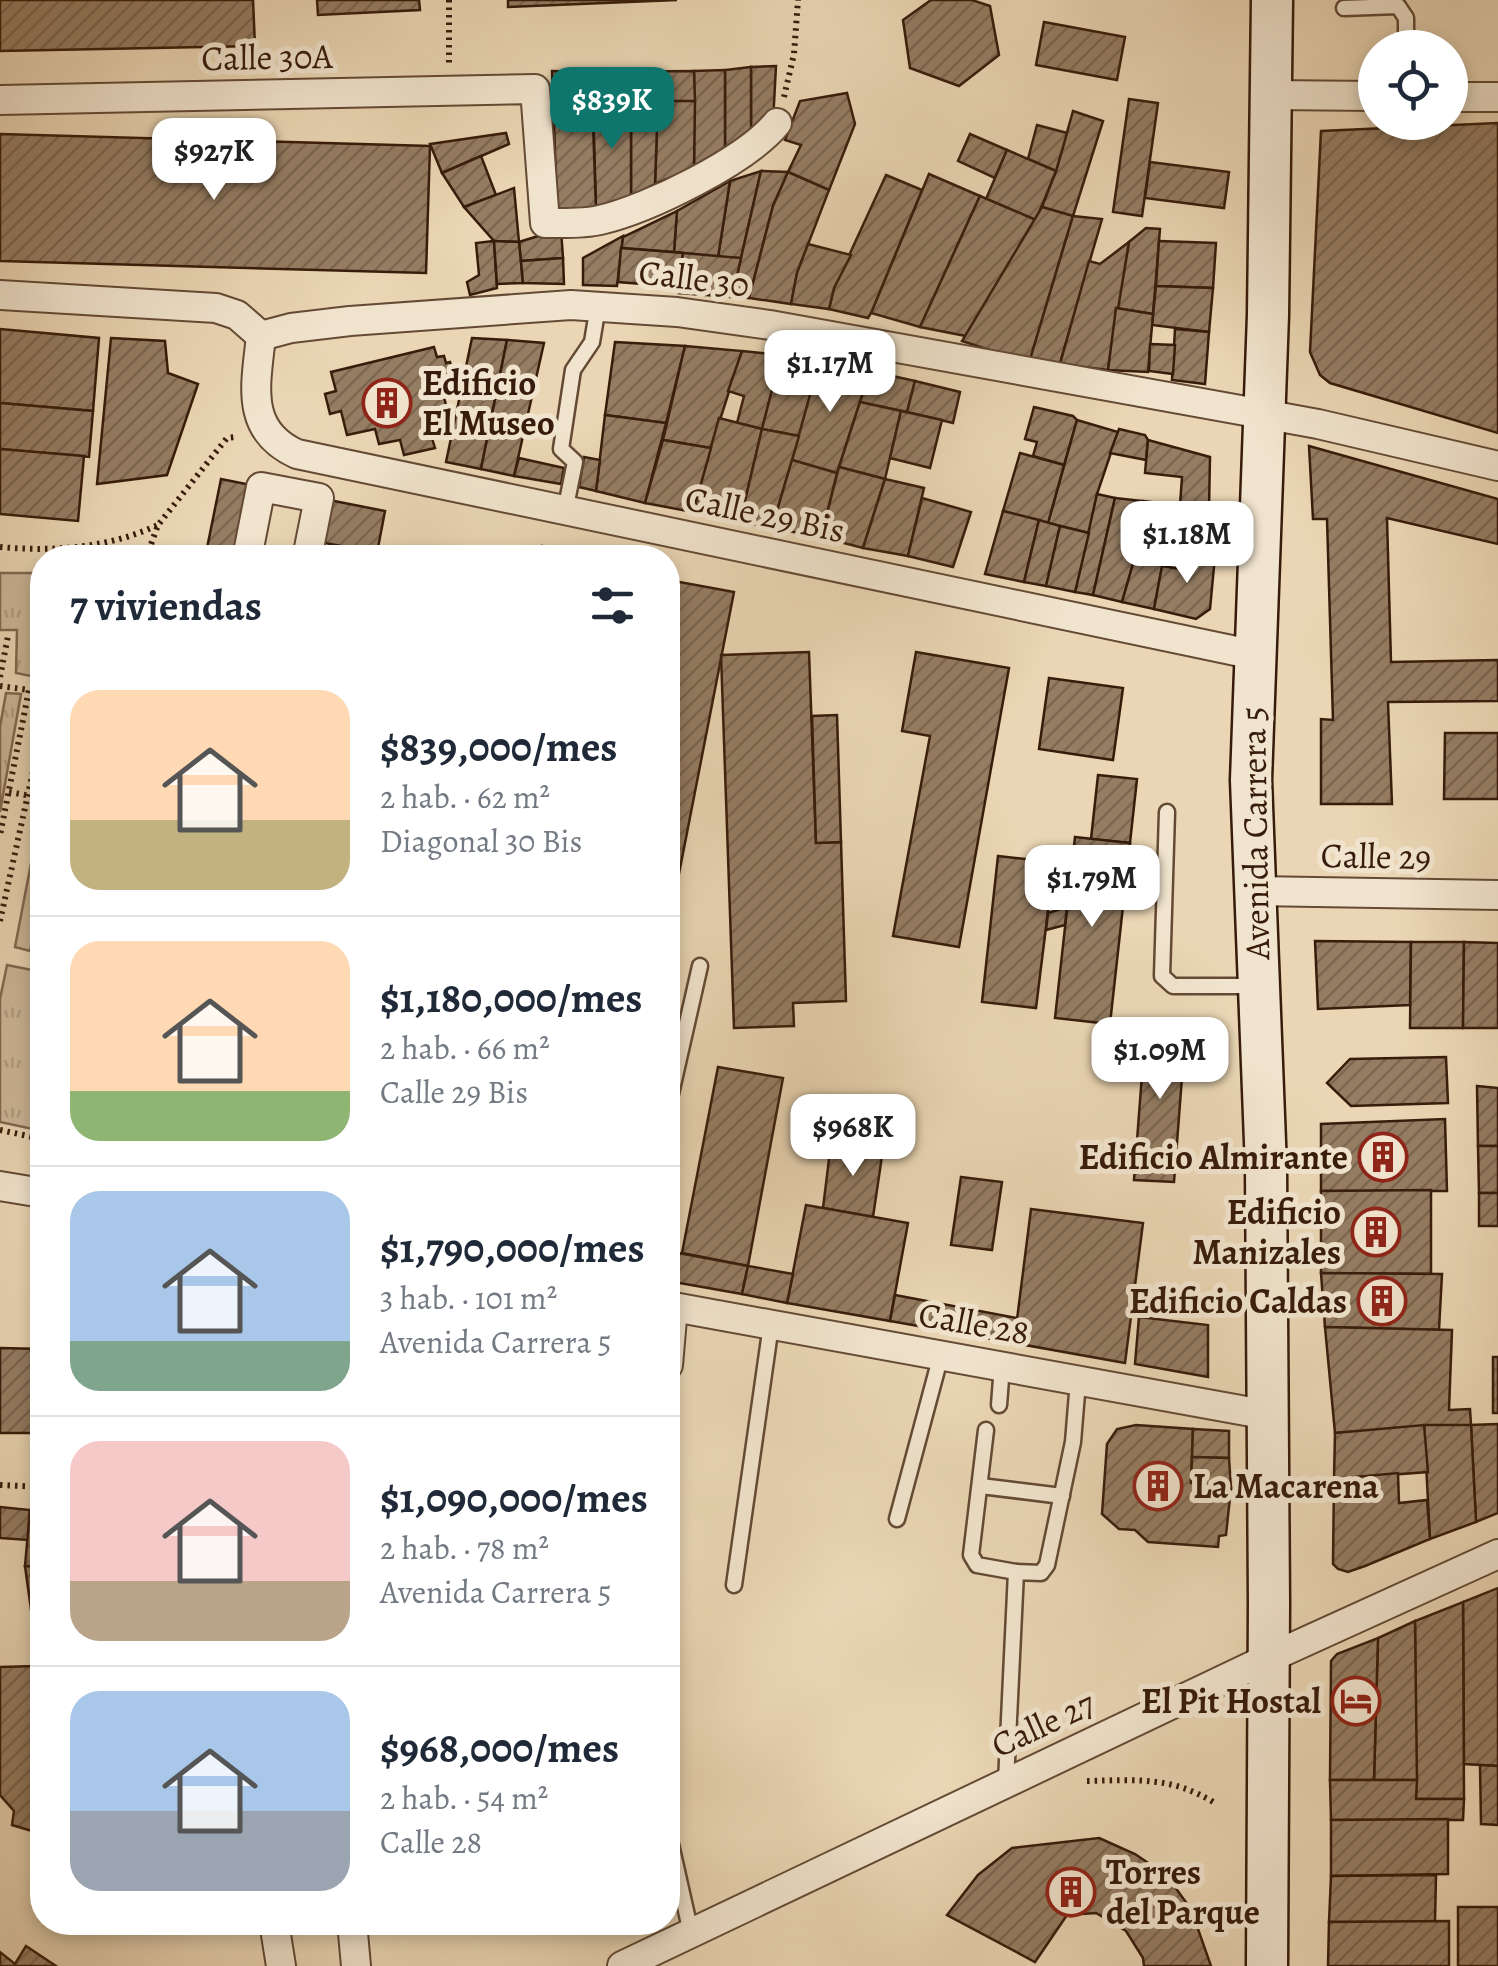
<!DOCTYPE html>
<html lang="es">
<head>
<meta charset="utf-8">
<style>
	body { margin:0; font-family:Alegreya,serif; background:#f2f2f3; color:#1f2937; height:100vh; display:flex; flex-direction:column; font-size:38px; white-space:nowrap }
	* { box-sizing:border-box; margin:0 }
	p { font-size:32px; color:#747a83 }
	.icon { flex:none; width:55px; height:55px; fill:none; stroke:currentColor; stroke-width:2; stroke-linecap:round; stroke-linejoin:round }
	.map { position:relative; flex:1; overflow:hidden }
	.drawer { position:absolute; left:30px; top:545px; width:650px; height:1390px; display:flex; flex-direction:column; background:#fff; border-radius:40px; box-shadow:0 5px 15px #0003 }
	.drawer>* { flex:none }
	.tools { position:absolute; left:1358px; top:30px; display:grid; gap:20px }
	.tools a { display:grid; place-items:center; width:110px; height:110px; border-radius:50%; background:#fff; box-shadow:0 5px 15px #0003; font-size:50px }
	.price { position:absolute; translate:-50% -85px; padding:0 22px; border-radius:20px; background:#fff; color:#222; font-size:32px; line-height:65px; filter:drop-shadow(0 2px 5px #0008) }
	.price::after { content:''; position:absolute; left:50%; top:60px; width:30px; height:22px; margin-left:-15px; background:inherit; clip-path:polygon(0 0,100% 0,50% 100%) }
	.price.active { background:#0f766e; color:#fff }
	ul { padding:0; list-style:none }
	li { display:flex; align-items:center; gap:30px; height:250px; padding:0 40px }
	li+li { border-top:2px solid #e0e1e3 }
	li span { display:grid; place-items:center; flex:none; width:280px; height:200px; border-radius:30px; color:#555 }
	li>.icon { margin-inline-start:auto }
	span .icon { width:120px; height:120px; fill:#fffc; stroke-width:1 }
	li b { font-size:42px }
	h2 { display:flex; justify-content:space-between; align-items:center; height:120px; padding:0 40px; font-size:42px }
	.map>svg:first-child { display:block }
	.grass { fill:url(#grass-tufts); stroke:#826951; stroke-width:2.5 }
	.building { fill:url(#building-hatch); stroke:#381c0b; stroke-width:2.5 }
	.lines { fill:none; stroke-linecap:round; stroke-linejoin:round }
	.lane-casing { stroke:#644a35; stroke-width:19 }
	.street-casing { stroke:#644a35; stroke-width:32 }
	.secondary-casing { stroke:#381c0b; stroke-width:45 }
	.path { stroke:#381c0b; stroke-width:6; stroke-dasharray:2.5 5; stroke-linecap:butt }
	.lane { stroke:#f1e4ce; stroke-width:14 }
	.street { stroke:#f1e4ce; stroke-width:28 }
	.secondary { stroke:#f1e4ce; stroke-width:40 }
	.labels { text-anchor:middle; stroke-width:10; stroke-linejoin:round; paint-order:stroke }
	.street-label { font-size:35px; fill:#381c0b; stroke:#f1e4ce }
	.poi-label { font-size:35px; font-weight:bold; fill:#381c0b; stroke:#f1e4ce; text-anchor:end }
</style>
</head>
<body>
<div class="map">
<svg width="1498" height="1966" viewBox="0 0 1498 1966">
	<defs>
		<pattern id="grass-tufts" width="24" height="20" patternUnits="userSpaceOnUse" patternTransform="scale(2.5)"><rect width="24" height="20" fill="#ccb697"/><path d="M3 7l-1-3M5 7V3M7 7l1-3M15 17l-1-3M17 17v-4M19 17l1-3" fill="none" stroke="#b09c81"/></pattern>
		<pattern id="building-hatch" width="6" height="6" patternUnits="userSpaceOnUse" patternTransform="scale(2.5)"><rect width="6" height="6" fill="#957d63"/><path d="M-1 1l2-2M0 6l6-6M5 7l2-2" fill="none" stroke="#7b6650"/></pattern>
	</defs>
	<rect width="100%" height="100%" fill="#ead6b4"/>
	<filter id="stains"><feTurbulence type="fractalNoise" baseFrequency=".002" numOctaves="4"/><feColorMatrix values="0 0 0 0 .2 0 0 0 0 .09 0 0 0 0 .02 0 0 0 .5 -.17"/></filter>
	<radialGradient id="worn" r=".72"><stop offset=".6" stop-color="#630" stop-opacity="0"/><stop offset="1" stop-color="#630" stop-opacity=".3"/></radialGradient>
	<!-- grass -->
	<g class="grass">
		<polygon points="0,573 42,573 41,678 16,673 17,630 0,630"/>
		<polygon points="6,693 21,694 0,812 0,727"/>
		<polygon points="32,858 42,861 42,891 30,951 15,947"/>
		<polygon points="7,965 42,972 42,1131 0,1122 0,999"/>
	</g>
	<!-- building -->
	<g class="building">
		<polygon points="0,0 253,0 255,46 0,51"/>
		<polygon points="317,0 419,0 420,10 318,15"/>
		<polygon points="508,0 677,0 508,7"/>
		<polygon points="931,0 972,0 990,6 999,55 959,86 910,68 903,20"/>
		<polygon points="1044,22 1125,37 1117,80 1036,65"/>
		<polygon points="776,66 773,122 751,137 751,67"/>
		<polygon points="751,67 751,137 725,151 725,70"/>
		<polygon points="725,70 725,151 694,168 694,71"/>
		<polygon points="552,71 591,72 593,123 554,124"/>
		<polygon points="694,71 695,101 593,102 591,72"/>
		<polygon points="847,93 855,124 829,190 788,172 801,145 785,140 800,101"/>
		<polygon points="1129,99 1158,103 1142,216 1113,212"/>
		<polygon points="658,101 695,101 694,168 655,184"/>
		<polygon points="658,101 655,184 631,196 631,102"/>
		<polygon points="593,102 631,102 631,196 596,210"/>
		<polygon points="1073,111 1103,121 1073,216 1042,207 1056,171"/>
		<polygon points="593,123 596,210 557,212 554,124"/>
		<polygon points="1498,123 1498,433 1330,383 1320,375 1310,352 1321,131"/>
		<polygon points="1037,125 1067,133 1056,171 1028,159"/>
		<polygon points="506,133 509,144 442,173 430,144"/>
		<polygon points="0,134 430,146 426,273 0,261"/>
		<polygon points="970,134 1007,150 995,178 958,161"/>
		<polygon points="1007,150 1056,171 1036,220 986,199"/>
		<polygon points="481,156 496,195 464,207 442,173"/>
		<polygon points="1150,162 1229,172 1224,208 1145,198"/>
		<polygon points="761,171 741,258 718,257 730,181"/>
		<polygon points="761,171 788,172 773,206 749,298 732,297"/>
		<polygon points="788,172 829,190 797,273 791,304 749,298 773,206"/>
		<polygon points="929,174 980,196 920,327 871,313"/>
		<polygon points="886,175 922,190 871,313 868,318 829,309 834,288"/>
		<polygon points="730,181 718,257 674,252 677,211"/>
		<polygon points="514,188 519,242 494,241 464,207"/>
		<polygon points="980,196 1036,220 966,336 920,327"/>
		<polygon points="1042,207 1073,216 1029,363 962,341"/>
		<polygon points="677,211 674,252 621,248 623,237"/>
		<polygon points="1073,216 1102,219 1058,370 1029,363"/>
		<polygon points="1146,228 1160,229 1153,314 1116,308 1129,242"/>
		<polygon points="561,229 563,258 521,261 519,242"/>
		<polygon points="623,236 617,286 583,285 583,258"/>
		<polygon points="494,241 497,288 470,295 467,282 479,275 476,243"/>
		<polygon points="494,241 519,242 523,283 497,284"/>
		<polygon points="1159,241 1216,243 1213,288 1156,286"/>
		<polygon points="1129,242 1108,370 1060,364 1089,261 1100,264"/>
		<polygon points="808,244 851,255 834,288 829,309 791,304 797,273"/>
		<polygon points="621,248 683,253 680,287 618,282"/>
		<polygon points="683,253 741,258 732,297 679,293"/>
		<polygon points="563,258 564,284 523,283 521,261"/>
		<polygon points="1156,286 1213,288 1209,332 1152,325"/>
		<polygon points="1116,308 1153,314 1148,372 1108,370"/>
		<polygon points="0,329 99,338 93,411 0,403"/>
		<polygon points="1175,329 1209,332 1205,384 1172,380"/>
		<polygon points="111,338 165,341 168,373 198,384 167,475 97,484"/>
		<polygon points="472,338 507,340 481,469 446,462"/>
		<polygon points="507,340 544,343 514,476 481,469"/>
		<polygon points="615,342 685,346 666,423 605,415"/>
		<polygon points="1150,344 1175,345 1173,374 1149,371"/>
		<polygon points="685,346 742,351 711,448 663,440"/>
		<polygon points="434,347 437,357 444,356 446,363 450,362 457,389 443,393 448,413 440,415 445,432 431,435 435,448 404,455 400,440 379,444 375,429 347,435 341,411 330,414 325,394 336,391 331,372"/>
		<polygon points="742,351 781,355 762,429 737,423 744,396 728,391"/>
		<polygon points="781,355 820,359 799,436 762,429"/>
		<polygon points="820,359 870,371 837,473 792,460"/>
		<polygon points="870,371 915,381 907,412 860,402"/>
		<polygon points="915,381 960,392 953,423 907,412"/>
		<polygon points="860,402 901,411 885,479 839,467"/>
		<polygon points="0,403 93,411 89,457 0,449"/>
		<polygon points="1034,407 1073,416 1077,420 1064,465 1033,456 1037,442 1025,439"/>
		<polygon points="901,411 942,420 930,468 890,458"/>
		<polygon points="605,415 666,423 645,503 596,491"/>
		<polygon points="719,418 762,429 740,522 693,512"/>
		<polygon points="1077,420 1118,432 1097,494 1089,533 1048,523"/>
		<polygon points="762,429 799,436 772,528 740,522"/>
		<polygon points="1119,429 1145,435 1148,440 1146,460 1110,453"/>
		<polygon points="663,440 711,448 693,512 645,503"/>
		<polygon points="1148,440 1210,457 1209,509 1180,505 1182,477 1145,473"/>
		<polygon points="1309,446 1498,499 1498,544 1387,518 1391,662 1498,660 1498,701 1388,702 1392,804 1321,804 1321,719 1333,720 1327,519 1313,519"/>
		<polygon points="0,449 84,456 78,521 0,514"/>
		<polygon points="1020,453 1064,465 1048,523 1003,511"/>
		<polygon points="584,457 600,460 596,491 579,487"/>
		<polygon points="519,458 564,468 561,484 514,476"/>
		<polygon points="792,460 837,473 821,537 772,528"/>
		<polygon points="839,467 885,479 863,548 821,537"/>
		<polygon points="221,479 261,487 247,558 205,558"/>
		<polygon points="885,479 924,488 908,556 863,548"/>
		<polygon points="1097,494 1115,498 1093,595 1075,592"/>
		<polygon points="319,498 385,511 377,553 310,540"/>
		<polygon points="922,498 971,512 953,567 908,556"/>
		<polygon points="1115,498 1143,501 1139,543 1122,602 1093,595"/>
		<polygon points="1143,501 1199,508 1193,554 1139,543"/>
		<polygon points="1003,511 1039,520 1024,582 985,574"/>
		<polygon points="1039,520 1060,526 1046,586 1024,582"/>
		<polygon points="1060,526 1089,533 1075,592 1046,586"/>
		<polygon points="1139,543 1166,547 1154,609 1122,602"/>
		<polygon points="542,546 629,557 540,558"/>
		<polygon points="1184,551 1215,556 1210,609 1196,619 1154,609 1162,566 1181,569"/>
		<polygon points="674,581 734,592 668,930 668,617"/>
		<polygon points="809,652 816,843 841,842 846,1001 793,1003 794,1026 734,1028 721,655"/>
		<polygon points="916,652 1009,668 959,947 893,936 930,736 902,731"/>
		<polygon points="1049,678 1123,688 1113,760 1039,749"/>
		<polygon points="837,715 841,842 816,843 812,716"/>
		<polygon points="1445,733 1498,733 1498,799 1444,799"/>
		<polygon points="1098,775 1137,779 1130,843 1091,839"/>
		<polygon points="1075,837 1130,843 1110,1024 1055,1018"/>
		<polygon points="998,856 1054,862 1036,1008 982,1002"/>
		<polygon points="1067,907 1065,925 1046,930 1048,913"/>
		<polygon points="1315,941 1411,942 1410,1005 1318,1009"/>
		<polygon points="1411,942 1464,942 1463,1028 1410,1028"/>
		<polygon points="1464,942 1498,943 1498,1028 1463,1028"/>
		<polygon points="1146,1022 1186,1025 1174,1182 1134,1180"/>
		<polygon points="1446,1057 1448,1103 1351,1106 1327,1083 1350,1059"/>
		<polygon points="718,1067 783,1078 748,1266 682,1253"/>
		<polygon points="1477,1086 1498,1088 1498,1146 1478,1146"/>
		<polygon points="1445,1119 1447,1191 1321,1191 1321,1124"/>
		<polygon points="831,1143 883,1149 873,1217 823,1208"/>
		<polygon points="1478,1146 1498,1146 1498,1193 1479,1193"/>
		<polygon points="961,1177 1002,1182 992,1250 951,1245"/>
		<polygon points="1431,1190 1431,1274 1321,1273 1321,1191"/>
		<rect x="1479" y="1193" width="19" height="33"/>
		<polygon points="806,1205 908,1223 890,1321 787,1303"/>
		<polygon points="1031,1209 1143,1223 1125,1363 1014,1343"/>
		<polygon points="668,1251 748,1266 742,1294 668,1281"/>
		<polygon points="748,1266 793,1274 787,1303 742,1294"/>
		<polygon points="1321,1273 1442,1274 1439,1330 1325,1327"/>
		<polygon points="895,1295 1017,1318 1014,1343 890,1321"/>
		<polygon points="1139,1317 1208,1325 1208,1377 1135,1364"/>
		<polygon points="1325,1327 1452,1330 1449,1410 1470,1409 1471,1425 1335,1433"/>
		<polygon points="0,1348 42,1349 42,1433 0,1433"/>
		<rect x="1493" y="1357" width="5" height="56"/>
		<polygon points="1498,1424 1498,1513 1476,1522 1471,1425"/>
		<polygon points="1136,1425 1193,1429 1191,1483 1231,1488 1226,1535 1219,1536 1218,1547 1148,1542 1135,1530 1119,1529 1102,1514 1107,1444 1117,1429"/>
		<polygon points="1424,1425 1471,1425 1476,1522 1430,1539"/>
		<polygon points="1424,1425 1428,1472 1334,1479 1335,1433"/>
		<polygon points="1193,1429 1229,1431 1229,1458 1192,1457"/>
		<polygon points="1192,1457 1229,1458 1231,1488 1191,1483"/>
		<polygon points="1398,1473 1399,1503 1427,1500 1430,1539 1365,1566 1348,1572 1338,1569 1333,1564 1334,1479"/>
		<polygon points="0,1507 30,1510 28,1540 0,1538"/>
		<polygon points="30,1510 42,1510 42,1567 25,1566"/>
		<polygon points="25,1566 42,1567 42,1625 33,1624"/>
		<polygon points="1498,1588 1498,1766 1464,1764 1463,1602"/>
		<polygon points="1463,1602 1464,1799 1416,1799 1415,1621"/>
		<polygon points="1415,1621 1417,1780 1374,1780 1378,1638"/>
		<polygon points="33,1624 42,1625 42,1834 12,1825 14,1811 0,1795 0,1667 36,1666"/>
		<polygon points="1378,1638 1374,1780 1330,1780 1331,1661 1337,1654"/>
		<polygon points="1480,1765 1498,1766 1498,1825 1481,1824"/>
		<polygon points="1330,1780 1417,1780 1416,1799 1464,1799 1463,1820 1331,1820"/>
		<polygon points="1448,1819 1448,1874 1331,1876 1331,1820"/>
		<polygon points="1099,1838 1135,1854 1166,1875 1191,1909 1211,1966 1144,1966 1143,1958 1126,1931 1096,1913 1067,1915 1035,1962 947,1915 978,1875 1012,1848"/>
		<polygon points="1436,1875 1435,1922 1329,1922 1331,1876"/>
		<rect x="1458" y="1907" width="40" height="59"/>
		<polygon points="1449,1921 1449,1966 1328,1966 1329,1922"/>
		<polygon points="26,1946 56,1966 0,1966 0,1952 15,1964"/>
	</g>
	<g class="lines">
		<!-- lane casing -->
		<g class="lane-casing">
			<g id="lane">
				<polyline points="1344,8 1398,6 1406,18 1406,48"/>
				<polyline points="565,511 575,462 561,449 573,370 592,342 598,306"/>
				<polyline points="1167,812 1162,976 1173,986 1256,986"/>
				<polyline points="668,1107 700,966"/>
				<polyline points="999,1405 1002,1366"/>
				<polyline points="986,1430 971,1555 977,1565 1016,1572"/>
				<polyline points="981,1486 1062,1496"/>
				<polyline points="897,1519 941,1355"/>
				<polyline points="734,1585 771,1325"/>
				<polyline points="1006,1782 1016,1572 1041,1573 1047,1565 1073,1442 1078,1381"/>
				<polyline points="668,1831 691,1933"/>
			</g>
		</g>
		<!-- street casing -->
		<g class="street-casing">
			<g id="street">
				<polyline points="1271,95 1375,96"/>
				<polyline points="1450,97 1498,97"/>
				<path d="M 0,100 L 535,89 L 545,223 C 563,223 583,224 600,220 C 648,209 746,161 777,123"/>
				<polyline points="0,295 216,308 237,315 261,336"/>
				<polyline points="261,336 291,328 350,321 571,305 677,312 770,325 1318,424 1498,466"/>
				<path d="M 261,336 C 256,384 244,430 297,454 L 1255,655"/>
				<polyline points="247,558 261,487 319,498 307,558"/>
				<polyline points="1253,891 1498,895"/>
				<polyline points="0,1186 42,1193"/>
				<polyline points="668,1306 1268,1415"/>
				<polyline points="668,1365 673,1307"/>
				<polyline points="274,1922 281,1966"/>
				<polyline points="352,1922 356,1966"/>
				<polyline points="622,1966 1269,1658 1498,1554"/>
			</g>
		</g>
		<!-- secondary casing -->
		<g class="secondary-casing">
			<polyline id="secondary" points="1267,1966 1269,1603 1266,1168 1251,780 1268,315 1272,0"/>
		</g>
		<!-- path -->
		<g class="path">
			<polyline points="449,0 449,64"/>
			<polyline points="784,97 794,54 798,0"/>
			<path d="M 0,547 C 55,552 108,548 158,525"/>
			<polyline points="146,558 158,525 227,438 235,437"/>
			<polyline points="0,677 8,636"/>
			<polyline points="0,686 29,690 0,835"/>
			<polyline points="9,792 42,798"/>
			<polyline points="0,921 42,731"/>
			<polyline points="0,1130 42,1139"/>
			<polyline points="0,1485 42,1487"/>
			<path d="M 1087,1781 C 1136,1780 1171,1776 1215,1803"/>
		</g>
		<!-- lane -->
		<use href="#lane" class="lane"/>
		<!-- street -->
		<use href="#street" class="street"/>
		<!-- secondary -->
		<use href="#secondary" class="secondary"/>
	</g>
	<!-- icons -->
	<defs>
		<g id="building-ring" transform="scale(2.5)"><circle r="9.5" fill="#f1e4ce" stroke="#8f2418" stroke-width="1.5"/><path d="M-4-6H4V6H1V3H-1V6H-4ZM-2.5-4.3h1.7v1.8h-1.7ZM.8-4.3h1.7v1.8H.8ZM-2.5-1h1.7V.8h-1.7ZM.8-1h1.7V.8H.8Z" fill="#8f2418"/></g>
		<g id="hotel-ring" transform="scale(2.5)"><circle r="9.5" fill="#f1e4ce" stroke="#8f2418" stroke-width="1.5"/><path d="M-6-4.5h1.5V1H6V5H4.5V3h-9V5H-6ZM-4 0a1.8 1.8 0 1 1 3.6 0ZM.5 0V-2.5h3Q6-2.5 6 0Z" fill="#8f2418"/></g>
	</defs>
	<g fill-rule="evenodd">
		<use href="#building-ring" x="387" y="403"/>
		<use href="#building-ring" x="1383" y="1157"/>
		<use href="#building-ring" x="1376" y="1232"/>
		<use href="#building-ring" x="1382" y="1301"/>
		<use href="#building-ring" x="1158" y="1486"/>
		<use href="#hotel-ring" x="1356" y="1701"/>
		<use href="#building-ring" x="1071" y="1892"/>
	</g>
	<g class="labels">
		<!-- street labels -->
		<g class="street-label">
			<text transform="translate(267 57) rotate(-1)" y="12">Calle 30A</text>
			<text transform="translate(694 278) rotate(7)" y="12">Calle 30</text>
			<text transform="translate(765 514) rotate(12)" y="12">Calle 29 Bis</text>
			<text transform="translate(1255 833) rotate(-91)" y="12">Avenida Carrera 5</text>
			<text transform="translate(1376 856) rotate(1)" y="12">Calle 29</text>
			<text transform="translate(974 1323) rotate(10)" y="12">Calle 28</text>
			<text transform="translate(1043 1724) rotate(-25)" y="12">Calle 27</text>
		</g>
		<!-- poi labels -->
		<g class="poi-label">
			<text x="422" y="395" text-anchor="start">Edificio<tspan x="422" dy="40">El Museo</tspan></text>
			<text x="1348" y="1169">Edificio Almirante</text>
			<text x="1341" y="1224">Edificio<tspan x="1341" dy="40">Manizales</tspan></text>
			<text x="1347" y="1313">Edificio Caldas</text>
			<text x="1193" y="1498" text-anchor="start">La Macarena</text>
			<text x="1321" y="1713">El Pit Hostal</text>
			<text x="1106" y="1884" text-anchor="start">Torres<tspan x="1106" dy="40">del Parque</tspan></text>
		</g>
	</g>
	<rect width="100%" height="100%" filter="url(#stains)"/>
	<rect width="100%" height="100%" fill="url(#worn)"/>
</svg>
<div class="tools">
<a><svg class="icon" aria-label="locate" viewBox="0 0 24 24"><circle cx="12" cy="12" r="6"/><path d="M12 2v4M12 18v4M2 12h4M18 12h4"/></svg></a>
</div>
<b class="price active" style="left:612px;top:152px">$839K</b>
<b class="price" style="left:214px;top:203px">$927K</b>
<b class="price" style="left:830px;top:415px">$1.17M</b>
<b class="price" style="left:1187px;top:586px">$1.18M</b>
<b class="price" style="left:1092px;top:930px">$1.79M</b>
<b class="price" style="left:1160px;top:1102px">$1.09M</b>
<b class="price" style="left:853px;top:1179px">$968K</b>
<section class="drawer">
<h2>7 viviendas<svg class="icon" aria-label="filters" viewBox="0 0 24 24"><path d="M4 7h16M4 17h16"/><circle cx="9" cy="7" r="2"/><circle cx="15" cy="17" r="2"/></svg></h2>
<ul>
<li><span style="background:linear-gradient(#ffd9b3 65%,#c2b280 0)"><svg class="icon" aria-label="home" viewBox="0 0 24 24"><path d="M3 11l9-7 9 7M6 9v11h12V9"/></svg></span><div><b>$839,000/mes</b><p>2 hab. · 62 m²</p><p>Diagonal 30 Bis</p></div></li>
<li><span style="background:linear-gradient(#ffd9b3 75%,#8fb573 0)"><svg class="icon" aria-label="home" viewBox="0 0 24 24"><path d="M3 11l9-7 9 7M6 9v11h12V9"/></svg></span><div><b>$1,180,000/mes</b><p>2 hab. · 66 m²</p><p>Calle 29 Bis</p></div></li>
<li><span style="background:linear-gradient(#a9c7e8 75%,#7fa58c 0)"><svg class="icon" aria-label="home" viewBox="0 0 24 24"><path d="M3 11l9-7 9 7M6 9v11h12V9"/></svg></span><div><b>$1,790,000/mes</b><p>3 hab. · 101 m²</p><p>Avenida Carrera 5</p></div></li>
<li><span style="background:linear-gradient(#f6c9c9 70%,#b9a48a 0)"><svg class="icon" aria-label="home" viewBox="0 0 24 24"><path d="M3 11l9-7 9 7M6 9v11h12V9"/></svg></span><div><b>$1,090,000/mes</b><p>2 hab. · 78 m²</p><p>Avenida Carrera 5</p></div></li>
<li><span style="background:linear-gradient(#a9c7e8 60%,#9aa5b1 0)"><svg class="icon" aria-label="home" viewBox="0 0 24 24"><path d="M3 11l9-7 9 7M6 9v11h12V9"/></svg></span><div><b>$968,000/mes</b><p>2 hab. · 54 m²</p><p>Calle 28</p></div></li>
</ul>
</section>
</div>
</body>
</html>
